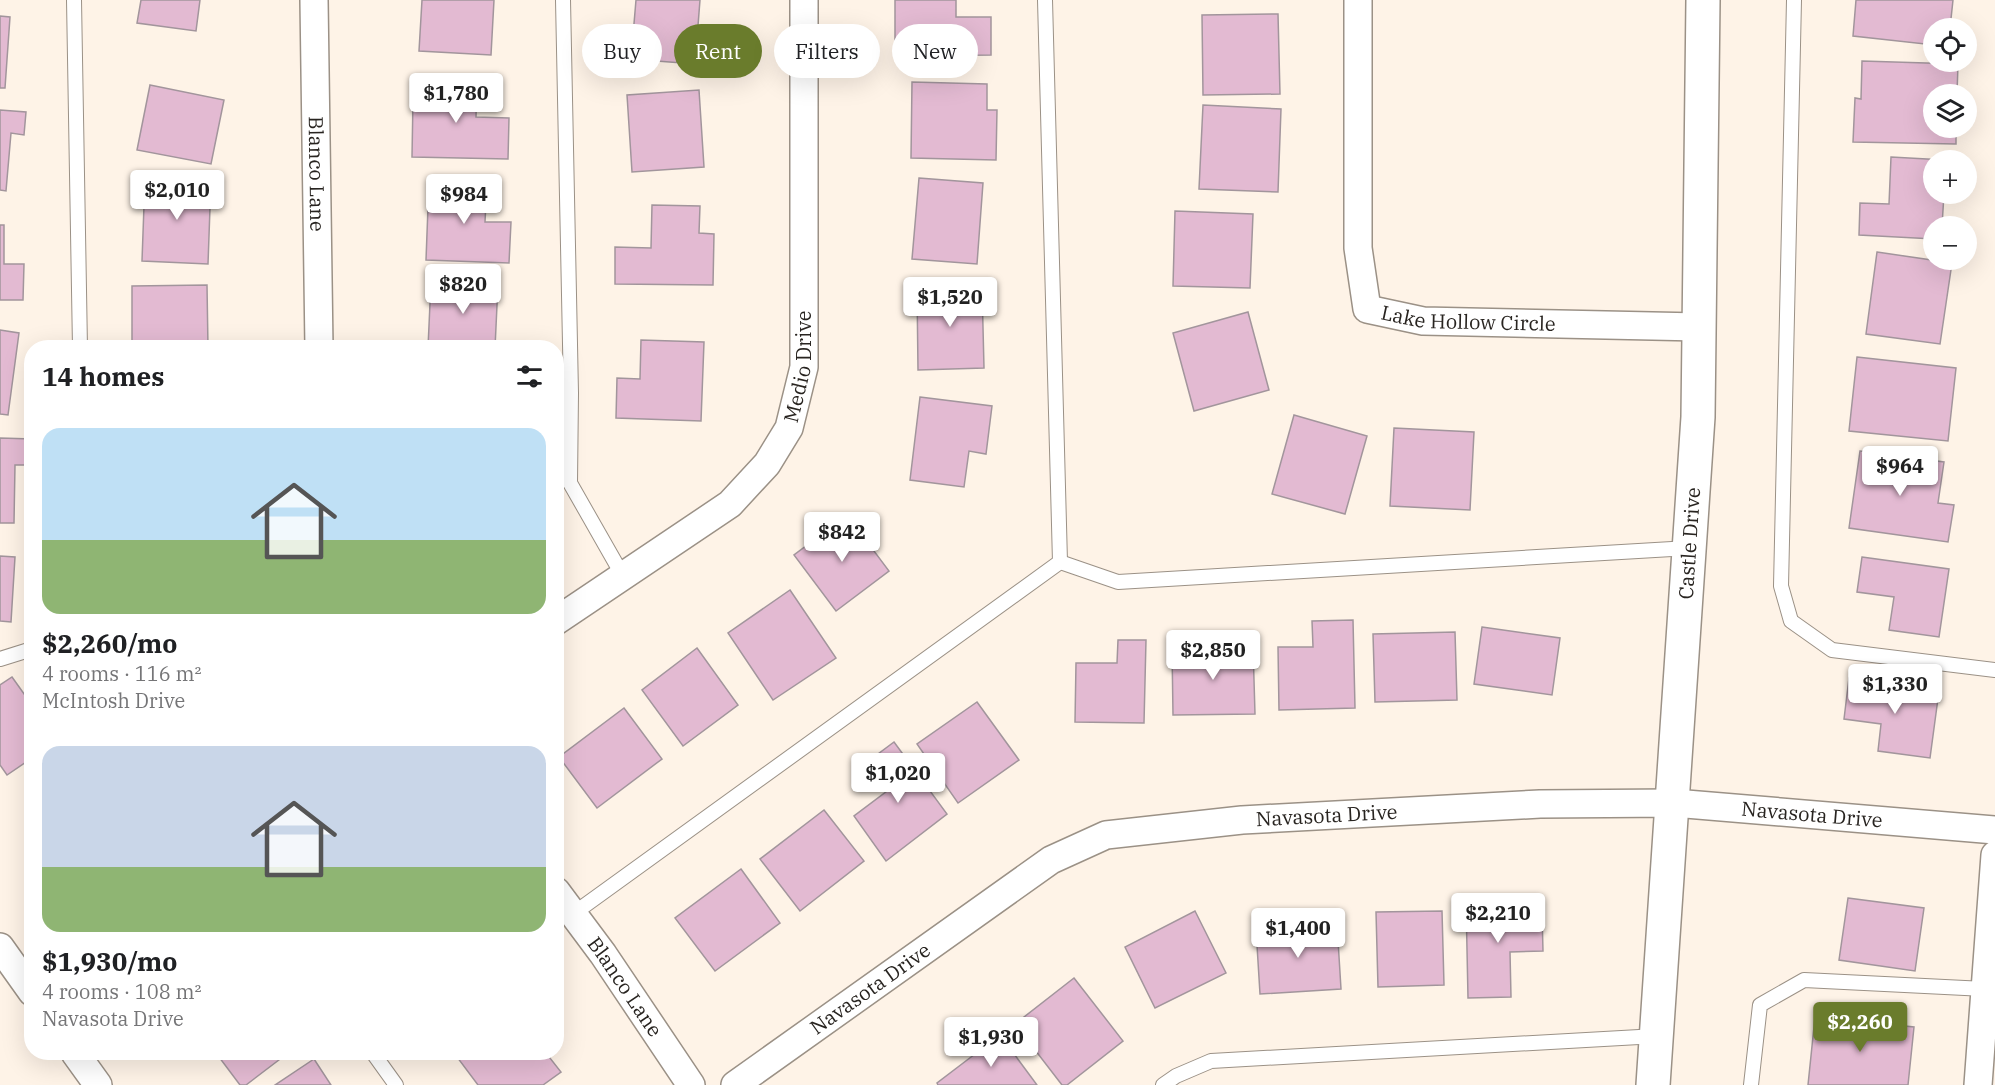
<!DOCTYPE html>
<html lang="en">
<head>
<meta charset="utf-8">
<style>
	body { margin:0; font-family:"IBM Plex Serif",serif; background:#f2f2f2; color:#202124; height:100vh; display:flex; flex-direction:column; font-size:22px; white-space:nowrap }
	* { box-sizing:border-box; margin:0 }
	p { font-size:20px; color:#757577 }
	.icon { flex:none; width:33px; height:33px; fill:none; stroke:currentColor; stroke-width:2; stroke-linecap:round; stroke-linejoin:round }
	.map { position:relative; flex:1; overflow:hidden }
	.drawer { position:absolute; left:24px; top:340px; width:540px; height:720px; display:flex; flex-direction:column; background:#fff; border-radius:24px; box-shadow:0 6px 24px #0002 }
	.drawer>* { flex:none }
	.guide { position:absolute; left:582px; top:24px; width:570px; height:54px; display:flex; gap:12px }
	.controls { position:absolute; left:1923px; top:18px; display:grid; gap:12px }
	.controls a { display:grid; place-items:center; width:54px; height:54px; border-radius:50%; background:#fff; box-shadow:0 6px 24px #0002; font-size:30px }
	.price { position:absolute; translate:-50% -51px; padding:0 14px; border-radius:6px; background:#fff; color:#222; font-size:20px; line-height:39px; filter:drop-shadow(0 2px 3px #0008) }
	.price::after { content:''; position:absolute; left:50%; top:36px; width:18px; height:14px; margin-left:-9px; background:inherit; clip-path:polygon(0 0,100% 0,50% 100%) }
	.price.current { background:#6a7c2c; color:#fff }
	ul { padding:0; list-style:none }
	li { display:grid; align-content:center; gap:12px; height:318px; padding:0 18px }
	li span { display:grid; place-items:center; height:186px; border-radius:18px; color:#555 }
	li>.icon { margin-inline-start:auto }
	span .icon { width:108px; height:108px; fill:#fffc; stroke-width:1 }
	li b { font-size:26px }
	h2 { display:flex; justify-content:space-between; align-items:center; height:72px; padding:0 18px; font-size:26px }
	.tag { padding:0 21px; border-radius:27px; background:#fff; box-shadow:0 6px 24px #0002; font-size:21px; line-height:54px }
	.tag.current { background:#6a7c2c; color:#fff }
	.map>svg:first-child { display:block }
	.building { fill:#e3bad2; stroke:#a2959c; stroke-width:1.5 }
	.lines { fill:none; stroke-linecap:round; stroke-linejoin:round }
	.service-casing { stroke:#9b9186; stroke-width:16 }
	.minor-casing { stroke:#9b9186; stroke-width:30 }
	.secondary-casing { stroke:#9b9186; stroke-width:36 }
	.service { stroke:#fff; stroke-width:14 }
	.minor { stroke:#fff; stroke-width:27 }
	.secondary { stroke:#fff; stroke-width:33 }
	.labels { text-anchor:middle; stroke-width:4.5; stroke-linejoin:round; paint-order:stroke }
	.street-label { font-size:20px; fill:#282420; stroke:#fff }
</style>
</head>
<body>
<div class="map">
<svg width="1995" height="1085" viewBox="0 0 1995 1085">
	<rect width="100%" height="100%" fill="#fef3e7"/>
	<!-- building -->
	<g class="building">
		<polygon points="141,0 200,0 196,31 137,23"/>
		<polygon points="422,0 494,0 491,55 419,51"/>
		<polygon points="636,0 700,0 695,64 631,59"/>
		<polygon points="895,0 956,0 956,17 991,17 991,55 895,56"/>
		<polygon points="1856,0 1953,0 1950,28 1934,28 1934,45 1853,36"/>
		<polygon points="1278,14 1280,94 1203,95 1202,15"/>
		<polygon points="0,16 10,17 5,88 0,88"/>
		<polygon points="1862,61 1958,64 1957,94 1934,94 1934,128 1956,128 1956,144 1853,142 1855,98 1861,99"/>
		<polygon points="429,79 477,79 476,117 509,118 508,159 412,157 413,99 428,99"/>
		<polygon points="912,82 987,84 987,110 997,110 996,160 911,158"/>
		<polygon points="150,85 224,100 211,164 137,150"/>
		<polygon points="699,90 704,167 632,172 627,95"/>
		<polygon points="1203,105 1281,109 1278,192 1199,189"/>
		<polygon points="0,110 26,112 24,135 11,133 6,191 0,190"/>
		<polygon points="1891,157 1945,160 1934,160 1934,194 1944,194 1942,226 1934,226 1934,239 1859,235 1860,203 1889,204"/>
		<polygon points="145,178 211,180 208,264 142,261"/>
		<polygon points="919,178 983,183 977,264 912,259"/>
		<polygon points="429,181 487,183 485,222 511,222 509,263 426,260"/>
		<polygon points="652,205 700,206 699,233 714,234 713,285 615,284 615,247 651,248"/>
		<polygon points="1175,211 1253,214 1250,288 1173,286"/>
		<polygon points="0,225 4,225 4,264 24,264 23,300 0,300"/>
		<polygon points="1877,252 1952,263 1940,344 1866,334"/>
		<polygon points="431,281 498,284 495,348 428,348"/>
		<polygon points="207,285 208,348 132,348 132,286"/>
		<polygon points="982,287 984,368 918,370 917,288"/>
		<polygon points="1248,312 1269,390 1194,411 1173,333"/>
		<polygon points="0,330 19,333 8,415 0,414"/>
		<polygon points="641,340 704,342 701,421 616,418 617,378 640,379"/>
		<polygon points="1857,357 1956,368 1948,441 1849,431"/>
		<polygon points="920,397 992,406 986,454 969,451 964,487 910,480"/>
		<polygon points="1294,415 1367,436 1345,514 1272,494"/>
		<polygon points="1394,428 1474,432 1470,510 1390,506"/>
		<polygon points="0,438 32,439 32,465 15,465 14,523 0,523"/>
		<polygon points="1860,451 1944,462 1938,503 1954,505 1948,542 1849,528"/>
		<polygon points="847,515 889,571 836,611 794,555"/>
		<polygon points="0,556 15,557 11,622 0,621"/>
		<polygon points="1862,557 1949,569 1939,637 1889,630 1894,597 1857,592"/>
		<polygon points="790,590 836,658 773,700 728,633"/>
		<polygon points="1353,620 1355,708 1279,710 1278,647 1313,647 1312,621"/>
		<polygon points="1482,627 1560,638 1552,695 1474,684"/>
		<polygon points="1455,632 1457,700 1375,702 1373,634"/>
		<polygon points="1118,640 1146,640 1144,723 1075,722 1076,663 1117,663"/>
		<polygon points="1253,646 1255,714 1173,715 1172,648"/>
		<polygon points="697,648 738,705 683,746 642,690"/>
		<polygon points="12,677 32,705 32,758 7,775 0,765 0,685"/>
		<polygon points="1849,678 1939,691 1930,758 1878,751 1881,724 1844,719"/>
		<polygon points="977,702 1019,760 958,803 917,744"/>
		<polygon points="624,708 662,759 597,808 559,757"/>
		<polygon points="894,742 947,814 886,861 854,816 887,791 866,763"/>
		<polygon points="824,810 864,861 800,911 760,859"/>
		<polygon points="741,869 780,923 715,971 675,918"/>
		<polygon points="1848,898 1924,908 1915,971 1839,960"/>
		<polygon points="1522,900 1521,913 1542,913 1543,951 1510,952 1511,997 1468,998 1466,901"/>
		<polygon points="1195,911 1226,973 1155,1008 1125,947"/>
		<polygon points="1442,911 1444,985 1378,987 1376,912"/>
		<polygon points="1337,924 1341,989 1260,994 1256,929"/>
		<polygon points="1074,978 1123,1041 1067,1085 1062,1085 1015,1024"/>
		<polygon points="1815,1017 1914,1027 1908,1085 1808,1085"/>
		<polygon points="1000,1035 1037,1085 938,1085 937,1083"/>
		<polygon points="216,1053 288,1053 246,1085 240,1085"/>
		<polygon points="463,1053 546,1053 561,1072 543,1085 478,1085 457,1057"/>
		<polygon points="314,1059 331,1085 275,1085"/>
	</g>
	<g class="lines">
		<!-- service casing -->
		<g class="service-casing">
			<g id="service">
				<polyline points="74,0 80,348"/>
				<polyline points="563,0 571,393 570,483 623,576"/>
				<polyline points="1794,0 1781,586 1791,621 1832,650 1995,670"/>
				<polyline points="1060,562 1118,582 1689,548"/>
				<polyline points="0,659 32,649"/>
				<polyline points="573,914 1060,562 1045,0"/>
				<polyline points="373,1053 396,1085"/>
				<polyline points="1163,1085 1176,1076 1211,1061 1657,1036"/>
				<polyline points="1751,1085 1760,1005 1804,980 1985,989"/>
			</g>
		</g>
		<!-- minor casing -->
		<g class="minor-casing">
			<g id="minor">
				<path id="s1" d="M 314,0 L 319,348"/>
				<path id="s2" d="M 1358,0 L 1358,248 L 1367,309 L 1423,321 L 1699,327"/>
				<path id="s3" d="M 556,621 L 730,504 L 767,464 L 789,428 L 804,367 L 804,0"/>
				<path id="s4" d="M 556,891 L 603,954 L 691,1085"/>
				<polyline points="0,947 32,992"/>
				<polyline points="75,1053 98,1085"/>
				<path id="s5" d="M 735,1085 L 1051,860 L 1106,835 L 1242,820 L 1540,804 L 1674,803 L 1995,830"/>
				<polyline points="1978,1085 1995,855"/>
			</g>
		</g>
		<!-- secondary casing -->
		<g class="secondary-casing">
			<g id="secondary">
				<path id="s6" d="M 1653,1085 L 1698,417 L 1703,0"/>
			</g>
		</g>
		<!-- service -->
		<use href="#service" class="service"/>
		<!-- minor -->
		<use href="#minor" class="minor"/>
		<!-- secondary -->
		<use href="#secondary" class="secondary"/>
	</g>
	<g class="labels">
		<!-- street labels -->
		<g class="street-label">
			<text dy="7" stroke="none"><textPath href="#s1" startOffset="174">Blanco Lane</textPath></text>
			<text dy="7" stroke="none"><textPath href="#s2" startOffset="412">Lake Hollow Circle</textPath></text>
			<text dy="7" stroke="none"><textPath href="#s3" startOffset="369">Medio Drive</textPath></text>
			<text dy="7" stroke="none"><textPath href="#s6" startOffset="543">Castle Drive</textPath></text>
			<text dy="7" stroke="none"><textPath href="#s5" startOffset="670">Navasota Drive</textPath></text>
			<text dy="7" stroke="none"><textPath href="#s5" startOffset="1156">Navasota Drive</textPath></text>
			<text dy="7" stroke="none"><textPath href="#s4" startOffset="118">Blanco Lane</textPath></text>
			<text dy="7" stroke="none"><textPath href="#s5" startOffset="166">Navasota Drive</textPath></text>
		</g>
	</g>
</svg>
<div class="controls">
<a><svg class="icon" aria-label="locate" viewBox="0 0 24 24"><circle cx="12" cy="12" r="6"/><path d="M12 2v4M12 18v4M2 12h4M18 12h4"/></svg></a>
<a><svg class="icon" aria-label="layers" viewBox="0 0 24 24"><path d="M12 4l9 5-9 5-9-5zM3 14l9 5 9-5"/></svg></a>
<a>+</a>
<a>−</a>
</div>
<b class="price" style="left:456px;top:124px">$1,780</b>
<b class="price" style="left:177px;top:221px">$2,010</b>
<b class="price" style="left:464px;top:225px">$984</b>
<b class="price" style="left:463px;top:315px">$820</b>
<b class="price" style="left:950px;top:328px">$1,520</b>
<b class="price" style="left:1900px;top:497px">$964</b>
<b class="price" style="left:842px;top:563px">$842</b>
<b class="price" style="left:1213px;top:681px">$2,850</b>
<b class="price" style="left:1895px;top:715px">$1,330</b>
<b class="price" style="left:898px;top:804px">$1,020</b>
<b class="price" style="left:1498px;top:944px">$2,210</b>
<b class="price" style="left:1298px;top:959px">$1,400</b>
<b class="price current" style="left:1860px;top:1053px">$2,260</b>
<b class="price" style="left:991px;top:1068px">$1,930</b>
<div class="guide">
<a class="tag">Buy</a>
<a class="tag current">Rent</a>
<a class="tag">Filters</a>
<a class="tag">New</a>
</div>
<section class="drawer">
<h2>14 homes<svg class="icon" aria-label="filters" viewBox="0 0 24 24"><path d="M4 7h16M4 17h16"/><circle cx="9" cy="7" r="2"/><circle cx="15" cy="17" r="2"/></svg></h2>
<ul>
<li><span style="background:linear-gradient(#bfe0f5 60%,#8fb573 0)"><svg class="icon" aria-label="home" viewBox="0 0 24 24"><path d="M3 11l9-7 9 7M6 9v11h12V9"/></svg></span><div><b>$2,260/mo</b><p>4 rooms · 116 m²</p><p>McIntosh Drive</p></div></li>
<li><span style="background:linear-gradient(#c9d6e8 65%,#8fb573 0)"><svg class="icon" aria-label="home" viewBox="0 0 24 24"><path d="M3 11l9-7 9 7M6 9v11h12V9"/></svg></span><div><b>$1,930/mo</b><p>4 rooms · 108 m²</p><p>Navasota Drive</p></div></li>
</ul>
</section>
</div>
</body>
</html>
